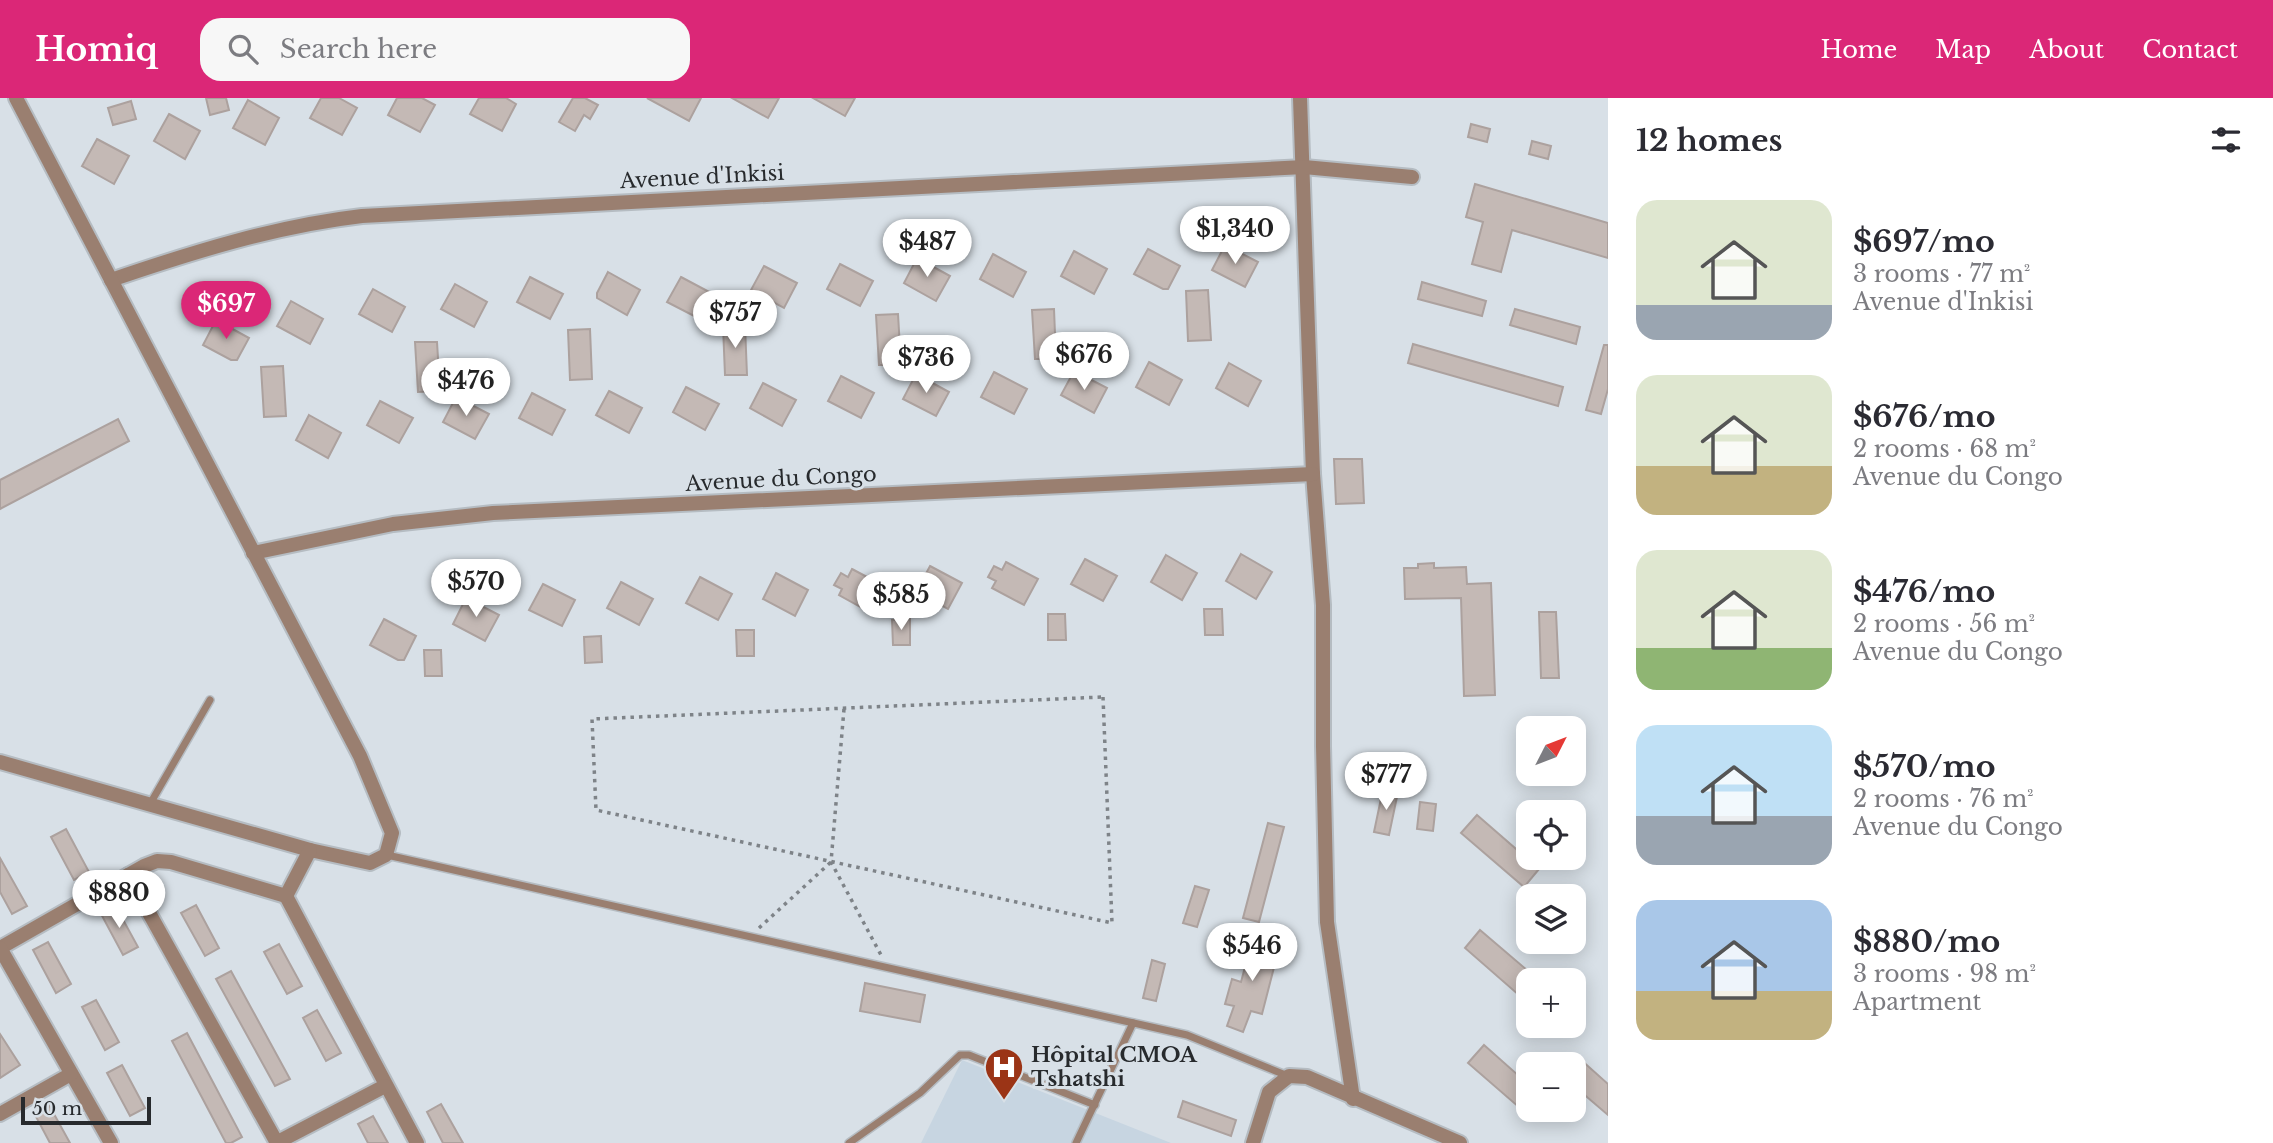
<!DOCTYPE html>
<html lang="en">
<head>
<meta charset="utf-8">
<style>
	body { margin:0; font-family:"Libre Baskerville",serif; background:#f7f7f7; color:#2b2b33; height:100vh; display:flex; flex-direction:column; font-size:26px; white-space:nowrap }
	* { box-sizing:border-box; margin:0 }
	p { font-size:23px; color:#7c7c81 }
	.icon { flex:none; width:38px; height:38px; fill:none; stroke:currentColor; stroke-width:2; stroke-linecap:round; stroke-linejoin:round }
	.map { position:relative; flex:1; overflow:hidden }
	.panel { display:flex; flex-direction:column; background:#fff; width:665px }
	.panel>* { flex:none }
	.needle { width:46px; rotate:48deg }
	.buttons { position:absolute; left:1516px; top:618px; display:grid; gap:14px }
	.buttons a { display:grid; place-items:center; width:70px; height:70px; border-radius:14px; background:#fff; box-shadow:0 4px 18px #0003; font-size:35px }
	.scale { position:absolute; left:21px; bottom:18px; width:130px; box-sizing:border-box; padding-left:7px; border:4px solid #272a2d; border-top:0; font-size:19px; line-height:24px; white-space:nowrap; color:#272a2d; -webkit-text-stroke:5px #d8e0e7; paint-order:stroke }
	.price { position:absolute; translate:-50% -60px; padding:0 16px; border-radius:24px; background:#fff; color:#222; font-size:23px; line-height:46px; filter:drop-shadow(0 2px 4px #0008) }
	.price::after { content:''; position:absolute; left:50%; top:42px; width:21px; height:16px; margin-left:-10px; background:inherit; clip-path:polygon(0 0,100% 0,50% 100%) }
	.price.active { background:#db2777; color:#fff }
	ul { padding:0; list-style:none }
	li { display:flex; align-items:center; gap:21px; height:175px; padding:0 28px }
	li span { display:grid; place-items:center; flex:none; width:196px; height:140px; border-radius:21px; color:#555 }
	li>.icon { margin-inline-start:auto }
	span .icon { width:84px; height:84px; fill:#fffc; stroke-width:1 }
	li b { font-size:30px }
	h2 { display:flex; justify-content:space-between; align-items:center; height:84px; padding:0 28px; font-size:30px }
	header { display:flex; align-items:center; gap:42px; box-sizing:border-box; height:98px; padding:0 35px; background:#db2777; color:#fff }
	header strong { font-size:33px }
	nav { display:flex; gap:38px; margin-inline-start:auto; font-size:24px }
	.search { width:490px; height:63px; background:#f7f7f7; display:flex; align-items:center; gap:18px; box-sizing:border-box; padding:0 24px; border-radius:21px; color:#7c7c81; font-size:26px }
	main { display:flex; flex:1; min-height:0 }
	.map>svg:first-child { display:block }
	.built { fill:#c7d5e1 }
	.building { fill:#c4b9b5; stroke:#aca19e; stroke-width:2 }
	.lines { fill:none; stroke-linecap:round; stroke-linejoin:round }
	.lane-casing { stroke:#b5bcc2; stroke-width:10 }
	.street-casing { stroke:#b5bcc2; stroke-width:18 }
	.path { stroke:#7e8388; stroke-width:3.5; stroke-dasharray:3.5 5; stroke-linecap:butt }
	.lane { stroke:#9a7f70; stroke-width:7 }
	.street { stroke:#9a7f70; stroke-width:14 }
	.labels { text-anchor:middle; stroke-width:6; stroke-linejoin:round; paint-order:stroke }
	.street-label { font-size:21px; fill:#272a2d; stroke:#d8e0e7 }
	.poi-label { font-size:21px; font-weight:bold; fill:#272a2d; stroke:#d8e0e7; text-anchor:start }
</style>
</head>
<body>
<header>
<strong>Homiq</strong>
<div class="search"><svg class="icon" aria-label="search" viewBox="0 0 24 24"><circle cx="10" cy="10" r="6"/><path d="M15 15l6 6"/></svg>Search here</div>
<nav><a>Home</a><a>Map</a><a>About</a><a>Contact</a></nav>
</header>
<main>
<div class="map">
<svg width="1608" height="1045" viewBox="0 0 1608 1045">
	<rect width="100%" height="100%" fill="#d8e0e7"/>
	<!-- built -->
	<polygon class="built" points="962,962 1171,1045 921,1045"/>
	<!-- building -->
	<g class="building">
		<polygon points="206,0 226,0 229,12 210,17"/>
		<polygon points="321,0 339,0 357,10 342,37 310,20"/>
		<polygon points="397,0 422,0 435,7 420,34 388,17"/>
		<polygon points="479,0 506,0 516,6 502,33 470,16"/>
		<polygon points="573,0 585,0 598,7 590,21 584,17 575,33 559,24"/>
		<polygon points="647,0 701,0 689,23"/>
		<polygon points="732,0 779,0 768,20"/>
		<polygon points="813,0 855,0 845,18"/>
		<polygon points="248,2 279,20 265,47 233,30"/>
		<polygon points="131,3 136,21 113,27 108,10"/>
		<polygon points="169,16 200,33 185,61 154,43"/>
		<polygon points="1471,26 1490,31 1487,44 1468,39"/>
		<polygon points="97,41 129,58 114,86 82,68"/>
		<polygon points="1532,43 1551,48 1548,61 1529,56"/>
		<polygon points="1475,86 1608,125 1608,160 1512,132 1501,174 1472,166 1483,124 1466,119"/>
		<polygon points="1225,147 1258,164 1245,189 1212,172"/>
		<polygon points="1148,151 1180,168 1168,191 1163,191 1134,176"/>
		<polygon points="1074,153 1107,171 1094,196 1061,178"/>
		<polygon points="993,156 1026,174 1013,199 980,181"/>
		<polygon points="917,160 950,178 936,203 904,185"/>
		<polygon points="840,166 873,183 860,208 827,191"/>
		<polygon points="764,168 797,185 784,210 751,192"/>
		<polygon points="608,174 640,192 627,217 597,200 597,195"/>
		<polygon points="530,179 563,196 550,221 517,204"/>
		<polygon points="681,179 713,196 701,219 696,219 667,204"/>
		<polygon points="1422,184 1486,203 1482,218 1418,201"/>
		<polygon points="455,186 487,204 474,229 441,211"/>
		<polygon points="373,191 405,209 392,234 359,216"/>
		<polygon points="1208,192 1211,242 1188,243 1186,193"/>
		<polygon points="291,203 323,221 310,246 277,228"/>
		<polygon points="1054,211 1056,261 1035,261 1032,212"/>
		<polygon points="1515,211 1580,229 1576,246 1510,227"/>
		<polygon points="898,216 901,267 879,267 876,217"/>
		<polygon points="216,222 249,240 237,262 231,262 203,247"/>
		<polygon points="745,227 747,277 725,277 723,228"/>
		<polygon points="590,231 592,281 570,282 568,232"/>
		<polygon points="415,244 437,244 440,293 418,294"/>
		<polygon points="1413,246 1563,289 1558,308 1408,265"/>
		<polygon points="1604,247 1608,247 1608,291 1601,316 1586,312"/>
		<polygon points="1149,264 1182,282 1169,307 1136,289"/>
		<polygon points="1229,265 1261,283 1248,308 1216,290"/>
		<polygon points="283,268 286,318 264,319 261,269"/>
		<polygon points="1074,273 1107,290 1094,315 1061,297"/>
		<polygon points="994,274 1027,291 1014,316 981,299"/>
		<polygon points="916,276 949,294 936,318 903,301"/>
		<polygon points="841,278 874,295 861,320 828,303"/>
		<polygon points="763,285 796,302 782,328 750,310"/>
		<polygon points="686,289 719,306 705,332 673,314"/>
		<polygon points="609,293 642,310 629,335 596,317"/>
		<polygon points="532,295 565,312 552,337 519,320"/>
		<polygon points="456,299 489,316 475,341 443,324"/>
		<polygon points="380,303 413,320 399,345 367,327"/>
		<polygon points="309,317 341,335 328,360 296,342"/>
		<polygon points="118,321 129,343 0,411 0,382"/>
		<polygon points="1334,361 1362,361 1364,405 1336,406"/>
		<polygon points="1241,456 1272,474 1256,501 1226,483"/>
		<polygon points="1166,457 1197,475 1182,502 1151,484"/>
		<polygon points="1085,461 1117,478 1103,503 1071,486"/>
		<polygon points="1006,464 1038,481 1024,507 992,490 996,483 988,479 994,468 1002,472"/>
		<polygon points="1434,465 1434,470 1466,469 1467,486 1491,485 1495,597 1464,598 1461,500 1405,501 1404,470 1418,470 1418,466"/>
		<polygon points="930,468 962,485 948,511 916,494"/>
		<polygon points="852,471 884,488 872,512 866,512 839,497 842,491 834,487 841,475 848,479"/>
		<polygon points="776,475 808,492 795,518 763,501"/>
		<polygon points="700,479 732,496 718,522 686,505"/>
		<polygon points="621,484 653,501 639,527 607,510"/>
		<polygon points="543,486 575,502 562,528 529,512"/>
		<polygon points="466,500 499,517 485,543 453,526"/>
		<polygon points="1204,511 1222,511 1223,537 1205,537"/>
		<polygon points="1539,514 1556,514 1559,580 1541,580"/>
		<polygon points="1048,516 1065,516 1066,542 1048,542"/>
		<polygon points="384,521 416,538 404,562 398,562 370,547"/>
		<polygon points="910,521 910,547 893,547 892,522"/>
		<polygon points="736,532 754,532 754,558 737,558"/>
		<polygon points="601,538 602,564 585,565 584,539"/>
		<polygon points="424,552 441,552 442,578 425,578"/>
		<polygon points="1383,691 1398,694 1389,737 1374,734"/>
		<polygon points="1420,704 1436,706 1433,733 1417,731"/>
		<polygon points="1477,717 1539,771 1524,789 1461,735"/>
		<polygon points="1268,725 1284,729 1259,824 1243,820"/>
		<polygon points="66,731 89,774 74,782 51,739"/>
		<polygon points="0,760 27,808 12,816 0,794"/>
		<polygon points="1195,788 1209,792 1197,829 1183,825"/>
		<polygon points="115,807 138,849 123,857 100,814"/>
		<polygon points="196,807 219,850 205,858 181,815"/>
		<polygon points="1480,832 1528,873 1528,905 1465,850"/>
		<polygon points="1253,839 1280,846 1262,916 1251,913 1243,934 1227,928 1234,908 1225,906 1232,881 1241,884"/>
		<polygon points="48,844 71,886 56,895 33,852"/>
		<polygon points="279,846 302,888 287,896 264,854"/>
		<polygon points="1152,862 1165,866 1156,903 1143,900"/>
		<polygon points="231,873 290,981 275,988 216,881"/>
		<polygon points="865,885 925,897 920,924 860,913"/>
		<polygon points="96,902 119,944 105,952 82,909"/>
		<polygon points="317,912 341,955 326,963 303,920"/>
		<polygon points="187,935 242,1039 231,1045 226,1045 172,943"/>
		<polygon points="0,936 20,967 0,980"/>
		<polygon points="1484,947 1528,986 1528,1017 1468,965"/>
		<polygon points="1580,961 1608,986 1608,1017 1573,987 1573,968"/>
		<polygon points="122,967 145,1010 130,1018 107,975"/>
		<polygon points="1183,1003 1236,1022 1231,1038 1178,1019"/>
		<polygon points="441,1006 463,1045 443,1045 427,1014"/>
		<polygon points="49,1007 70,1045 50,1045 34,1015"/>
		<polygon points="373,1018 388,1045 368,1045 358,1026"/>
	</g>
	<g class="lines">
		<!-- lane casing -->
		<g class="lane-casing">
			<g id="lane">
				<polyline points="150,706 210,602"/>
				<polyline points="387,757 1187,937 1288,978"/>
				<polyline points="849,1045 920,995 960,957 969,957 1095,1007"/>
				<polyline points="1076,1045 1133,925"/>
			</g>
		</g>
		<!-- street casing -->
		<g class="street-casing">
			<g id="street">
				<polyline points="1300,0 1313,376 1323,507 1323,648 1327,824 1353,1001"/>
				<path d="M 111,182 C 193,154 276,128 362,118 L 1304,69 L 1412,79"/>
				<polyline points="253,455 393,426 493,415 1313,376"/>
				<polyline points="0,664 310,752 370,765 386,757 392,735 360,658 16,0"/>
				<polyline points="128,777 277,1045"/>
				<polyline points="286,798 417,1045"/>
				<polyline points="0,850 144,768 157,763 171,764 286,798 310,752"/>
				<polyline points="0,850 111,1045"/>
				<polyline points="0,1016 71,976"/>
				<polyline points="276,1045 385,988"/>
				<polyline points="1253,1045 1269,994 1289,978 1307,979 1460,1045"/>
			</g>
		</g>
		<!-- path -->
		<g class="path">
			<polygon points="1103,599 1112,825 596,712 592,621"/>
			<polyline points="844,611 831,764 881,857"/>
			<polyline points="759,830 831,764"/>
		</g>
		<!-- lane -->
		<use href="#lane" class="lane"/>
		<!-- street -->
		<use href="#street" class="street"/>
	</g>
	<!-- icons -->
	<defs>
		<g id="hospital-pin" transform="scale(2.0125)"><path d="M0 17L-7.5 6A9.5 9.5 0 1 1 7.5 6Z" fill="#9b3416" stroke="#d8e0e7"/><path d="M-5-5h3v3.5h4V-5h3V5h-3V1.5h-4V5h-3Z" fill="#fff"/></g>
	</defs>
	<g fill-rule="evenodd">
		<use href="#hospital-pin" x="1004" y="969"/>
	</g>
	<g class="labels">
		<!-- street labels -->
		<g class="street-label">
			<text transform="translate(702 79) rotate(-3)" y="7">Avenue d'Inkisi</text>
			<text transform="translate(781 381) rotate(-3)" y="7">Avenue du Congo</text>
		</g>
		<!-- poi labels -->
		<g class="poi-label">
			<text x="1031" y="964">Hôpital CMOA<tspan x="1031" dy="24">Tshatshi</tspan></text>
		</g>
	</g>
</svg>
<div class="buttons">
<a><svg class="needle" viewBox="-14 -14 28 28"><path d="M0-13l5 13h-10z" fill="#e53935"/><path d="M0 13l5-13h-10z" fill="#7c7c81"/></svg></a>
<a><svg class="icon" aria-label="locate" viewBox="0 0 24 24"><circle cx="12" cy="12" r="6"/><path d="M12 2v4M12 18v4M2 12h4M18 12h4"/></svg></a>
<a><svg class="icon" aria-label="layers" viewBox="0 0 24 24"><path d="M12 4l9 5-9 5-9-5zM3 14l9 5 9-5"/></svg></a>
<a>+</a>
<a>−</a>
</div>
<div class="scale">50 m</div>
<b class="price" style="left:1235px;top:168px">$1,340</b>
<b class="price" style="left:927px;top:181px">$487</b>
<b class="price active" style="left:226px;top:243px">$697</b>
<b class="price" style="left:735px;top:252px">$757</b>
<b class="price" style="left:1084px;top:294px">$676</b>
<b class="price" style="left:926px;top:297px">$736</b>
<b class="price" style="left:466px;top:320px">$476</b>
<b class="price" style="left:476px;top:521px">$570</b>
<b class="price" style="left:901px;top:534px">$585</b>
<b class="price" style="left:1386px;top:714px">$777</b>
<b class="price" style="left:119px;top:832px">$880</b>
<b class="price" style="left:1252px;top:885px">$546</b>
</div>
<section class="panel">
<h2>12 homes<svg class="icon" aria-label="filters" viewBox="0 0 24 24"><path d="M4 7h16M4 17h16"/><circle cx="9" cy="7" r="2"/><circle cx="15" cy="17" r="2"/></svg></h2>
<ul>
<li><span style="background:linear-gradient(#dfe7d0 75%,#9aa5b1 0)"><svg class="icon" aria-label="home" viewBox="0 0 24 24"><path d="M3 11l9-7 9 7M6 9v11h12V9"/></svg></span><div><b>$697/mo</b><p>3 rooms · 77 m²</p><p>Avenue d'Inkisi</p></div></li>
<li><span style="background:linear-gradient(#dfe7d0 65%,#c2b280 0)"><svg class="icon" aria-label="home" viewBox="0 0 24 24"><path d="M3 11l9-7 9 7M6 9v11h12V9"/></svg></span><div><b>$676/mo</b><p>2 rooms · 68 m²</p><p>Avenue du Congo</p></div></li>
<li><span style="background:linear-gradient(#dfe7d0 70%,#8fb573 0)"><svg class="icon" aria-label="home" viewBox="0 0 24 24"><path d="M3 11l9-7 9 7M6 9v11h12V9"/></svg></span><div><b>$476/mo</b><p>2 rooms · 56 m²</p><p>Avenue du Congo</p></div></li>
<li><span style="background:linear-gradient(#bfe0f5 65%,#9aa5b1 0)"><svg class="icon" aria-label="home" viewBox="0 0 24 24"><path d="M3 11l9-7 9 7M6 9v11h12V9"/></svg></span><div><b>$570/mo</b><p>2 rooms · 76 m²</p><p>Avenue du Congo</p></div></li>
<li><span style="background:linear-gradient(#a9c7e8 65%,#c2b280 0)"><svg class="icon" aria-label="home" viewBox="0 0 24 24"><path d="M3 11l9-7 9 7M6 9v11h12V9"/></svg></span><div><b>$880/mo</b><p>3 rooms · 98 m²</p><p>Apartment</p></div></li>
</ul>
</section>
</main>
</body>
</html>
